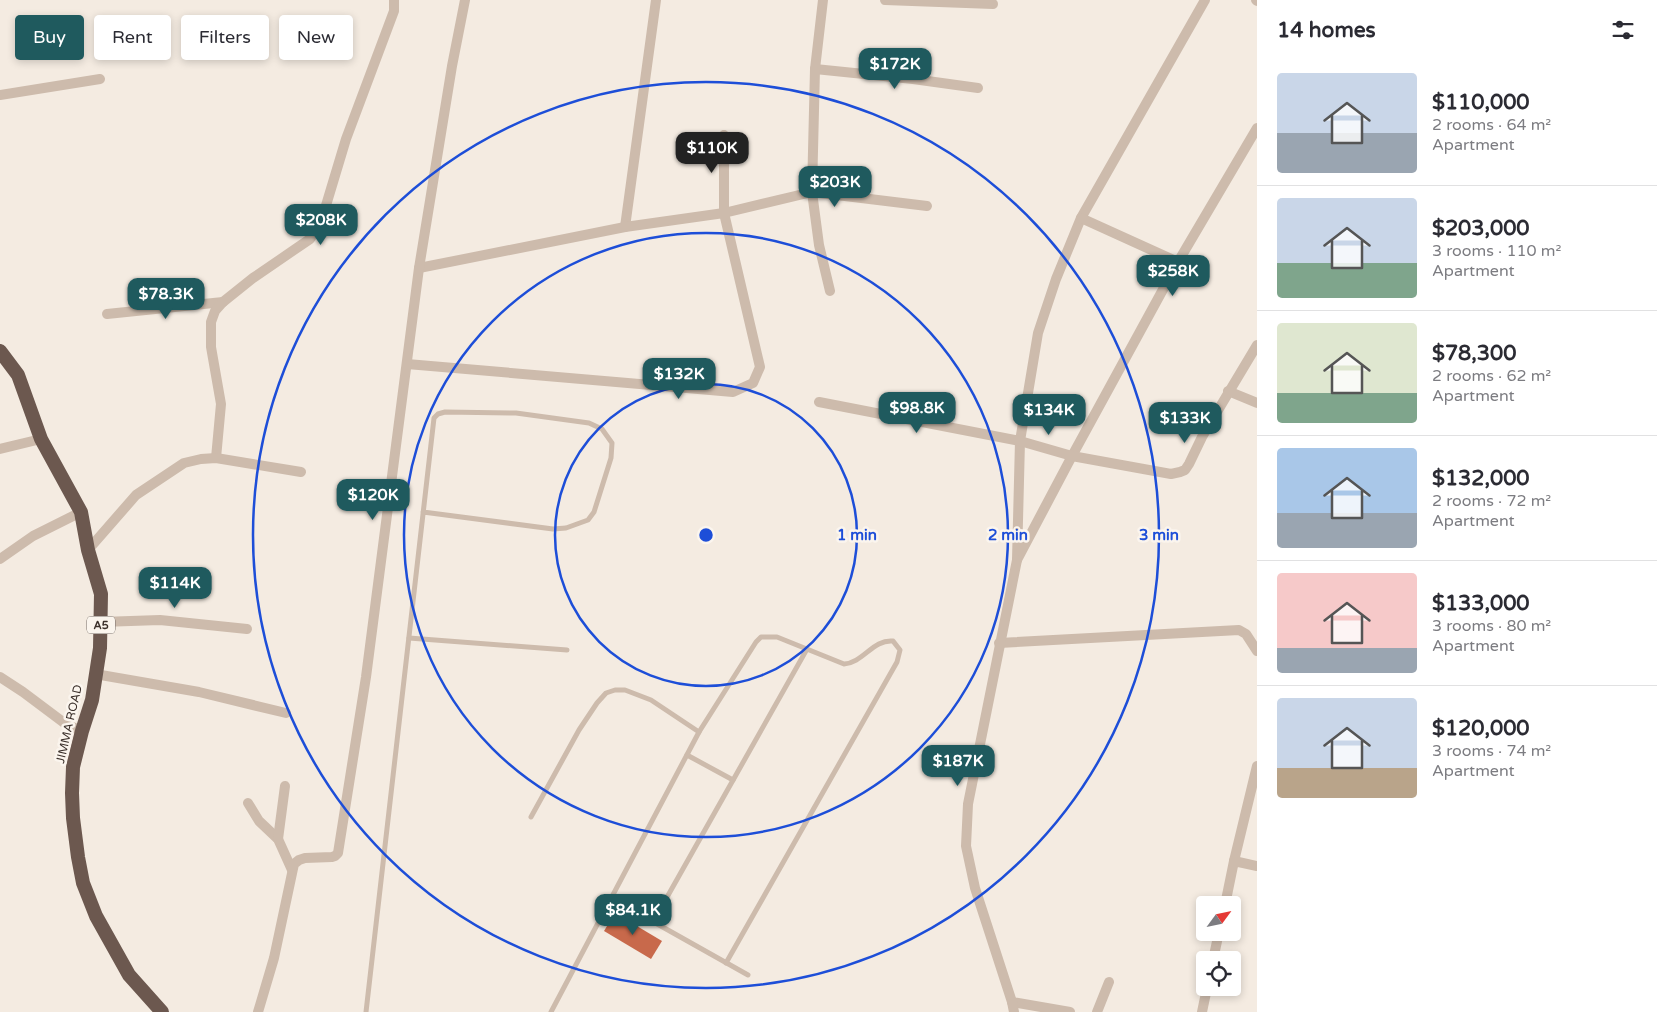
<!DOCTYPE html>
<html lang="en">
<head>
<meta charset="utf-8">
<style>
	body { margin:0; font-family:"Varela Round",sans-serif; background:#f2f2f3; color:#2b2b33; height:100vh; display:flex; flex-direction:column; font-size:19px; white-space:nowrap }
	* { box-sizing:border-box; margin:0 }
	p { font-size:16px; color:#7c7c81 }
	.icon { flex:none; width:28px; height:28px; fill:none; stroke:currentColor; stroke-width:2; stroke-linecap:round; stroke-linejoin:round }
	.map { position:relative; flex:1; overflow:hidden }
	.panel { display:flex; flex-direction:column; background:#fff; width:400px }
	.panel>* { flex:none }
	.hud { position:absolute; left:15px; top:15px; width:475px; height:45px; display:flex; gap:10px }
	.needle { width:32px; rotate:57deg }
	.buttons { position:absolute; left:1196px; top:896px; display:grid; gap:10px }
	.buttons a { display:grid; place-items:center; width:45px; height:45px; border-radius:5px; background:#fff; box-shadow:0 2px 8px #0003; font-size:25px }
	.price { position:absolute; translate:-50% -42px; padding:0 11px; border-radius:10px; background:#1f5a5e; color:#fff; font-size:16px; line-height:32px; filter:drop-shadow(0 1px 2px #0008) }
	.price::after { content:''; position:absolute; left:50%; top:30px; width:15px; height:11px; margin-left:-8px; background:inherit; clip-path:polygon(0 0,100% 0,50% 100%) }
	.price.current { background:#222; color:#fff }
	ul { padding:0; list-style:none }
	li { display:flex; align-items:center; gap:15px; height:125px; padding:0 20px }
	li+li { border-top:1px solid #e1e1e2 }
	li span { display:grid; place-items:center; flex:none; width:140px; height:100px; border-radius:5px; color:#555 }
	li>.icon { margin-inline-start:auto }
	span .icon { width:60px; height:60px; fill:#fffc; stroke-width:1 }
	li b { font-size:21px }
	h2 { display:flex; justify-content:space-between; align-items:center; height:60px; padding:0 20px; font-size:21px }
	.chip { padding:0 18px; border-radius:5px; background:#fff; box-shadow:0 2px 8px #0003; font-size:18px; line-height:45px }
	.chip.current { background:#1f5a5e; color:#fff }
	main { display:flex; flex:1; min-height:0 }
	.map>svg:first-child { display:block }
	.building { fill:#c8694b }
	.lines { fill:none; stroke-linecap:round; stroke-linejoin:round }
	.service { stroke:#cdbbac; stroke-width:5 }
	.minor { stroke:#cdbbac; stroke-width:10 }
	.trunk { stroke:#6c584f; stroke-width:14 }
	.ring { fill:none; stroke:#1d4ed8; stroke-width:2.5 }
	.labels { text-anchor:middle; stroke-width:5; stroke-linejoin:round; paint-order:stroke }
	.shield { fill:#fbf5ee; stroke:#756b66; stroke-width:1 }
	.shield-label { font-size:11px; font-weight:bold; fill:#3b302b }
	.street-label { font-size:12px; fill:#3b302b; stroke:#fbf5ee }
	.centre { fill:#1d4ed8; stroke:#fbf5ee; stroke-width:2.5 }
	.ring-label { font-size:15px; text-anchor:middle; font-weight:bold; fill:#1d4ed8; stroke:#fbf5ee; stroke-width:5; stroke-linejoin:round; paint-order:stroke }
</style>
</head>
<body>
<main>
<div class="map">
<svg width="1257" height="1012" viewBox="0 0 1257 1012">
	<rect width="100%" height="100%" fill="#f4ebe1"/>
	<!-- building -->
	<polygon class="building" points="615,913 662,941 651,959 604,931"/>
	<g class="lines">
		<!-- service -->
		<g class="service">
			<polyline points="409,638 567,650"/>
			<polyline points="687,755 733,780"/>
			<polyline points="531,817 579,730 597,703 606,693 615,690 625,690 651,700 699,732"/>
			<polyline points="611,898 748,975"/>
			<polyline points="653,922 807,649"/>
			<polyline points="366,1012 434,418 438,414 445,412 516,413 589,423 602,429 612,443 611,458 594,512 588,520 566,528 553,529 423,512"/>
			<path d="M 551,1012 L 699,732 L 756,642 L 761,637 L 777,637 L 844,664 C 863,663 873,639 893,641 L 900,650 L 897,662 L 726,963"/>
		</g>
		<!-- minor -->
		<g class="minor">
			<polyline points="885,0 993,4"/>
			<polyline points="1205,0 1081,218 1056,279 1038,333 1020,441 1017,560 1072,456 1178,262 1257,128"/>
			<polyline points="1256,0 1257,1"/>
			<polyline points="815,69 913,79 978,88"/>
			<polyline points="0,95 100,79"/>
			<polyline points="1081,218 1178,262"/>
			<polyline points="625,227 656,0"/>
			<polyline points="419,268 625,227 724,213 812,192 815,69 823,0"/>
			<polyline points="830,291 819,245 812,192 927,206"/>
			<polyline points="107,314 223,302"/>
			<polyline points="407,364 733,392 753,383 760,367 724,213 724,135"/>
			<polyline points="1228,391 1257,403"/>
			<polyline points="819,402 1020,441 1072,456 1171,474 1180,472 1185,470 1189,464 1202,437 1257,345"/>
			<polyline points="0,449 41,439"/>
			<polyline points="216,458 221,404 211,347 211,322 215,311 223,302 253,278 310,239 321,222 346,139 394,11 394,0"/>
			<polyline points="88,550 136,495 184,463 201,459 216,458 301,472"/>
			<polyline points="0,559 33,536 81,512"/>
			<polyline points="101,622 160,620 247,629"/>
			<polyline points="999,643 1239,630 1246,634 1257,651"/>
			<polyline points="95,674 199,692 286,713"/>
			<polyline points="0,677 23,692 67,725 82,731"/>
			<polyline points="248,803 259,821 278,839 292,870"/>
			<polyline points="278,839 285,786"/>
			<polyline points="1234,861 1257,766"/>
			<polyline points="1225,905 1234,861 1257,866"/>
			<polyline points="1213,960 1219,932"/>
			<polyline points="1012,1002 1070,1012"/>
			<polyline points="258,1012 274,958 294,864 299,860 305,858 332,857 335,856 338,853 366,677 419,268 452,66 465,0"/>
			<polyline points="1014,1012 1012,1002 975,888 966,846 968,804 1017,560"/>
			<polyline points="1097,1012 1109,982"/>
			<polyline points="1202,1012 1207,988"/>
		</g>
		<!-- trunk -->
		<polyline class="trunk" points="0,351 18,375 41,439 81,512 88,550 101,594 100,648 92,700 82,731 73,767 72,793 73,818 78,857 83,883 96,916 129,975 162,1012"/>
	</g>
	<!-- distance rings -->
	<g class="ring">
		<circle cx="706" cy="535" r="151"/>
		<circle cx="706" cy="535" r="302"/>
		<circle cx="706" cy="535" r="453"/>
	</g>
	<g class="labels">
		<!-- shield labels -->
		<rect class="shield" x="87" y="616.5" width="28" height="17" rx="4"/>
		<g class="shield-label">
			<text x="101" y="629">A5</text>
		</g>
		<!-- street labels -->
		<g class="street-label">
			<text transform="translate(69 724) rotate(-77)" y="4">JIMMA ROAD</text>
		</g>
	</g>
	<circle cx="706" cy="535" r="8" class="centre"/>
	<g class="ring-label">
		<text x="857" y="540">1 min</text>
		<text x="1008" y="540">2 min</text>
		<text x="1159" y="540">3 min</text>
	</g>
</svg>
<div class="buttons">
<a><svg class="needle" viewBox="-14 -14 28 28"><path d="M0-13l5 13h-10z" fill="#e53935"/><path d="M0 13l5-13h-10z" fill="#7c7c81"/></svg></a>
<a><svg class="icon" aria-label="locate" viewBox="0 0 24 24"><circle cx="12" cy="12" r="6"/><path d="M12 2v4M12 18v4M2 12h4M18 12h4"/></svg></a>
</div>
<b class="price" style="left:895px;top:90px">$172K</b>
<b class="price current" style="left:712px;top:174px">$110K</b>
<b class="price" style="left:835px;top:208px">$203K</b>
<b class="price" style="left:321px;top:246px">$208K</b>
<b class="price" style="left:1173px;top:297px">$258K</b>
<b class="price" style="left:166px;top:320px">$78.3K</b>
<b class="price" style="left:679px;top:400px">$132K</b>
<b class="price" style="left:917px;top:434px">$98.8K</b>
<b class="price" style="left:1049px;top:436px">$134K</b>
<b class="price" style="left:1185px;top:444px">$133K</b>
<b class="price" style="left:373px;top:521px">$120K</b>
<b class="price" style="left:175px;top:609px">$114K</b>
<b class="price" style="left:958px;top:787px">$187K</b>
<b class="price" style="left:633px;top:936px">$84.1K</b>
<div class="hud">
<a class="chip current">Buy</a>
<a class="chip">Rent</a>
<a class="chip">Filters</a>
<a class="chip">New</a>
</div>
</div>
<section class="panel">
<h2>14 homes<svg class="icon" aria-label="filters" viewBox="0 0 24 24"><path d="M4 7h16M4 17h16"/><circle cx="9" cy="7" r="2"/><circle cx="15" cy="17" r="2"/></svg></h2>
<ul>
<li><span style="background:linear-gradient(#c9d6e8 60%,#9aa5b1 0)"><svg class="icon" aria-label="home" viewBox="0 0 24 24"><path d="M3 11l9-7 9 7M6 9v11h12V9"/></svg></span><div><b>$110,000</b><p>2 rooms · 64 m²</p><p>Apartment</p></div></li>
<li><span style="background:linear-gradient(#c9d6e8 65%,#7fa58c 0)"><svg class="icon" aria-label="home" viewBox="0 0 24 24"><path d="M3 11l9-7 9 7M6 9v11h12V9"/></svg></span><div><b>$203,000</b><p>3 rooms · 110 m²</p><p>Apartment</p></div></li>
<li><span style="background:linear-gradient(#dfe7d0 70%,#7fa58c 0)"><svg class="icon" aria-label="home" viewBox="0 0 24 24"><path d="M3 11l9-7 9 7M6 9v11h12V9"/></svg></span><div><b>$78,300</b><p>2 rooms · 62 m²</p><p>Apartment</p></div></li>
<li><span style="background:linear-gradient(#a9c7e8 65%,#9aa5b1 0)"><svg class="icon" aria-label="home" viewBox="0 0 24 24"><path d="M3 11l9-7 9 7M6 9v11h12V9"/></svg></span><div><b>$132,000</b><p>2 rooms · 72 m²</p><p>Apartment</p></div></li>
<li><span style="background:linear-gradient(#f6c9c9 75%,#9aa5b1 0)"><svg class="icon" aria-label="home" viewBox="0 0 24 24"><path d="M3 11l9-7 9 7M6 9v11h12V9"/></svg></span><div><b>$133,000</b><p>3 rooms · 80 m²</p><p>Apartment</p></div></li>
<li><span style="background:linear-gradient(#c9d6e8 70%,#b9a48a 0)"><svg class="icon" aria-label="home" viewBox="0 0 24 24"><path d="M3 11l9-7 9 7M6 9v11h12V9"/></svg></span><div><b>$120,000</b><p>3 rooms · 74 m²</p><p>Apartment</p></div></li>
</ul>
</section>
</main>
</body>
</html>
